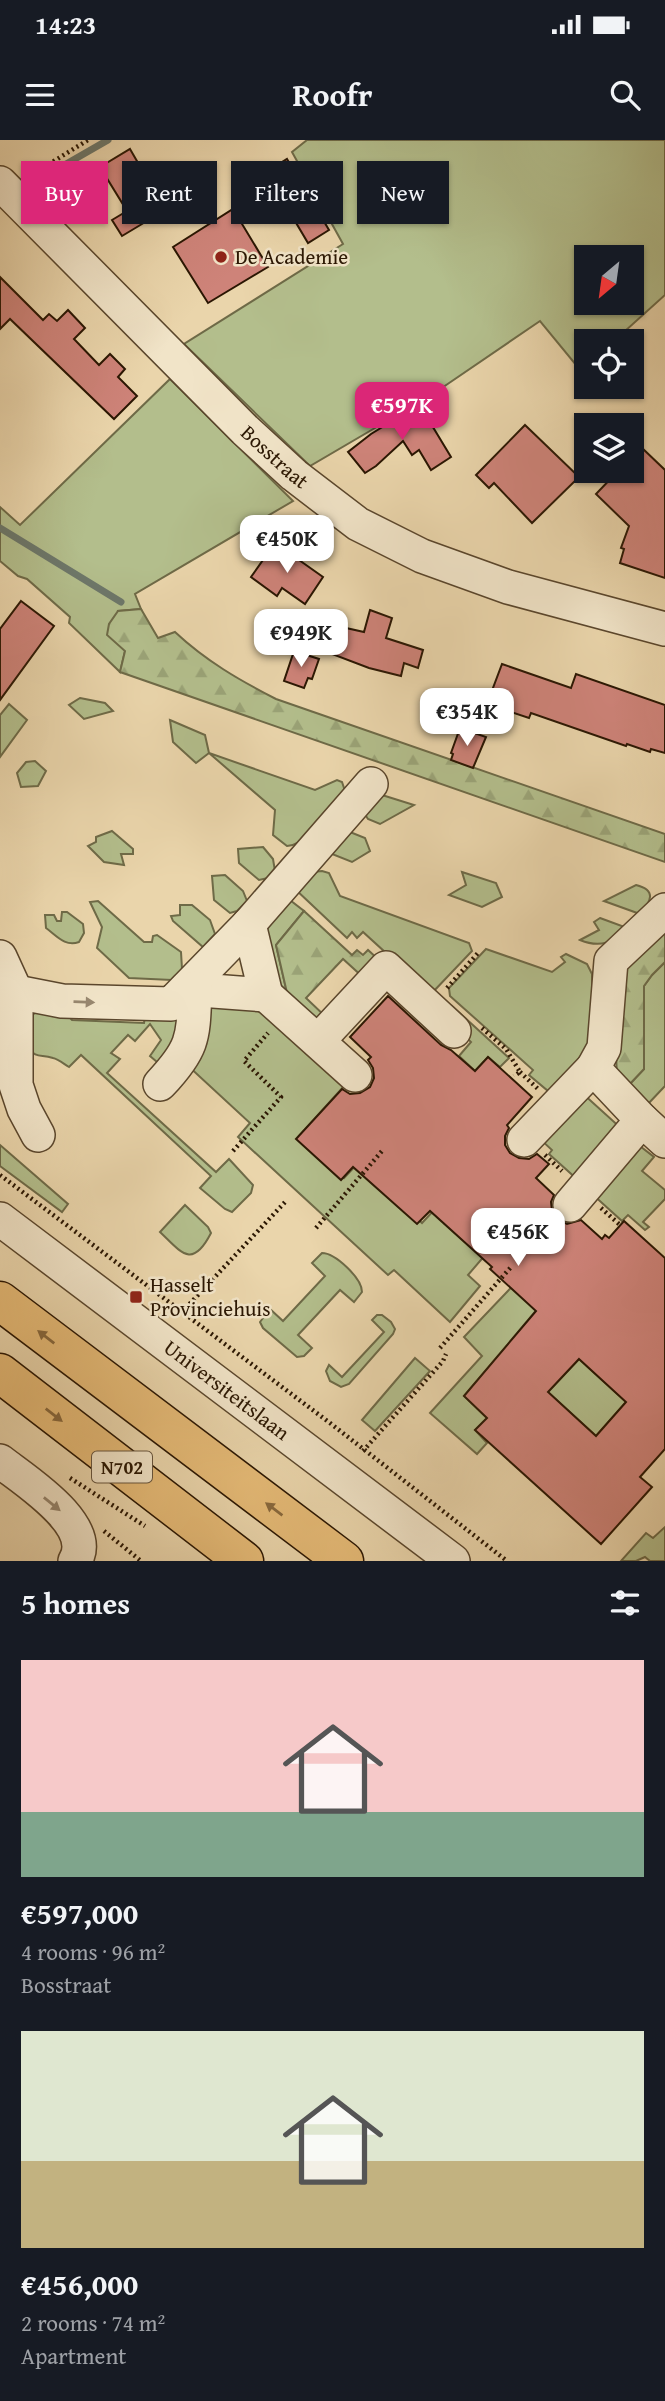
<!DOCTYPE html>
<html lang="en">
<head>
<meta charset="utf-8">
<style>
	body { margin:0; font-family:"Gentium Book Plus",serif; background:#20242c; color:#f1f3f6; height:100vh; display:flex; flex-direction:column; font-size:26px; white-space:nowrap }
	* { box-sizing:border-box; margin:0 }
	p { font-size:23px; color:#9ea1a6 }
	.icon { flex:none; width:38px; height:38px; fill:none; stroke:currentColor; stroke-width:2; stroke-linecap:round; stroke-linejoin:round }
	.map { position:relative; height:1421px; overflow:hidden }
	.drawer { display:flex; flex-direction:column; background:#171b24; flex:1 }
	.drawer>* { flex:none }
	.hud { position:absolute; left:21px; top:21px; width:623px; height:63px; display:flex; gap:14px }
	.needle { width:46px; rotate:209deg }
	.buttons { position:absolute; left:574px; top:105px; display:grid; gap:14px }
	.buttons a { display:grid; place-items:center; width:70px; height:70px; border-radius:0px; background:#171b24; box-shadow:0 2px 5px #0004; font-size:35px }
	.price { position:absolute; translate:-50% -60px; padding:0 16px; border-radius:14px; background:#fff; color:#222; font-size:23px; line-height:46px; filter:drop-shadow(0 2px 4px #0008) }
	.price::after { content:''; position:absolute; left:50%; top:42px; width:21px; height:16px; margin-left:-10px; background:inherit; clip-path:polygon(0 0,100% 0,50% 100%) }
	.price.selected { background:#db2777; color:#fff }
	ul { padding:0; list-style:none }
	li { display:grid; align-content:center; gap:14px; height:371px; padding:0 21px }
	li span { display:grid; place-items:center; height:217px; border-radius:0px; color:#555 }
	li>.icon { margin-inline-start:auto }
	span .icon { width:126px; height:126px; fill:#fffc; stroke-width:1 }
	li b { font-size:30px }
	h2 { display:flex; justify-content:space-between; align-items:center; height:84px; padding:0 21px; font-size:30px }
	.chip { padding:0 24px; border-radius:0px; background:#171b24; box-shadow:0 2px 5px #0004; font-size:24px; line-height:63px }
	.chip.selected { background:#db2777; color:#fff }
	.status { display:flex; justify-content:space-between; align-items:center; height:49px; padding:0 35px; background:#171b24; direction:ltr }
	.status svg { height:19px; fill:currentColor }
	header { display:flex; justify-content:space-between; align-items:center; height:91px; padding:0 21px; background:#171b24; font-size:32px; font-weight:600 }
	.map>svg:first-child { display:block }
	.green { fill:#b3be8c; stroke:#6e6a47; stroke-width:2; fill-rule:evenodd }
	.forest { fill:url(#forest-firs); stroke:#6e6a47; stroke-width:2 }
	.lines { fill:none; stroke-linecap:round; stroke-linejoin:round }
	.stream { stroke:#6c776a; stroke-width:7 }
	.building { fill:#ce8379; stroke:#2a1602; stroke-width:2; fill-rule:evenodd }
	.minor-casing { stroke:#5a462c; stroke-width:36 }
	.highway-casing { stroke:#2a1602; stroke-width:41 }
	.path { stroke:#2a1602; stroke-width:4.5; stroke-dasharray:2 3.5; stroke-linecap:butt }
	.minor { stroke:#f1e4c8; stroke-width:33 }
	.highway { stroke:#e5ba76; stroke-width:38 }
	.oneway { fill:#97876f }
	.oneway2 { fill:#88683c }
	.poi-dot { fill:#8f2418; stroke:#f1e4c8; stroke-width:2.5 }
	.labels { text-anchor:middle; stroke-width:5; stroke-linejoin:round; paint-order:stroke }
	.shield { fill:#f1e4c8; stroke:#66543d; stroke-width:2 }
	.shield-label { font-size:19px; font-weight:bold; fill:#2a1602 }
	.poi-label { font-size:21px; fill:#2a1602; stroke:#f1e4c8; text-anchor:start }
	.street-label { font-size:21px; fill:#2a1602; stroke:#f1e4c8 }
</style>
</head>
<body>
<div class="status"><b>14:23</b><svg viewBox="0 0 49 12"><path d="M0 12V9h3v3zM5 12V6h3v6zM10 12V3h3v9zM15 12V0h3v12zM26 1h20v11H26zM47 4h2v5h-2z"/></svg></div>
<header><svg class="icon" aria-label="menu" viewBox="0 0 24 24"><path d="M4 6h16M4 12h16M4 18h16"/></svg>Roofr<svg class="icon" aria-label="search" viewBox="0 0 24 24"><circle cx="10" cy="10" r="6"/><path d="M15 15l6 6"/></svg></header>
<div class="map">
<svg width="665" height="1421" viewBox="0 0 665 1421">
	<defs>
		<pattern id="forest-firs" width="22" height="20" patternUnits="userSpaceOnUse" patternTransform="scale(1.75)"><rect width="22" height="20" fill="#b3be8c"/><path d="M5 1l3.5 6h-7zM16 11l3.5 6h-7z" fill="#9aa377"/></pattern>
	</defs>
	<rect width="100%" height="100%" fill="#ead5ab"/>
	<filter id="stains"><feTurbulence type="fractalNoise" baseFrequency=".00286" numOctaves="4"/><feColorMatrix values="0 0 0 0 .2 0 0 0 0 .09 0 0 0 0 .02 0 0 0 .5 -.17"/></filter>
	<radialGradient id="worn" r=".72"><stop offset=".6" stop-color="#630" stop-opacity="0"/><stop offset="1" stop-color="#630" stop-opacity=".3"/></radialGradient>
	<!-- green -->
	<g class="green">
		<path d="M 307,0 L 665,0 L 665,155 L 614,201 L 586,201 L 586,226 L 581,231 L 540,181 L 433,254 L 310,326 L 184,204 L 343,104 L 292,12 ZM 586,117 L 632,117 L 632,163 L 586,163 Z"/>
		<polygon points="170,239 293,361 135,454 141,469 118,471 125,511 120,532 69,483 70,477 27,439 18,436 0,421 0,367 20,385"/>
		<polygon points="80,558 105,563 113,571 84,579 69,565"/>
		<polygon points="9,564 27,580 0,617 0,575"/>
		<path d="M 170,580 L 205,595 L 209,613 L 315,650 L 337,640 L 342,642 L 345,651 C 331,668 309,705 287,706 L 273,695 L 275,670 L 209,613 L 196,623 L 173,602 Z"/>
		<polygon points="35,621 46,631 38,646 21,647 17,633 26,622"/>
		<polygon points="382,655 414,665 380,684 368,679 364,673"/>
		<polygon points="345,690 365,698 370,711 352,722 332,714"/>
		<polygon points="112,691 133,709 133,714 121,714 124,725 104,722 88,706 96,702 96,697"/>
		<polygon points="263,707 273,719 275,731 268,738 259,740 239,723 238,709"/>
		<polygon points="322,731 329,733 340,756 469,803 472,811 431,854 363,792 357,798 352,792 347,798 294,748 313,732"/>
		<polygon points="462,732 496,743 502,757 482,767 449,755 466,745"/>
		<polygon points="225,735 243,751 247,761 237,771 230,773 214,760 212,736"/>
		<path d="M 636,745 C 657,750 651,762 640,774 L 604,761 Z"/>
		<polygon points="286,757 304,771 276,805 290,866 273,850 262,785"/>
		<polygon points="98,761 144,802 152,802 153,796 157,795 181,812 182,829 172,840 129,838 97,808 102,787 90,762"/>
		<polygon points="180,765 192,765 210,780 215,794 203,807 173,781 171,776 180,775"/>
		<path d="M 62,772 L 67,772 L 83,784 L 84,793 L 79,802 C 65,807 57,796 46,788 L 45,775 L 54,775 L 57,781 L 61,781 Z"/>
		<path d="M 600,778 L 630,789 C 613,801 602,809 580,800 L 599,790 L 594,782 Z"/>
		<polygon points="486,809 552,832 565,822 561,817 566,814 587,824 592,834 593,913 554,956 529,935 533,930 450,856 449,848"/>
		<polygon points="665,822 665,946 647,965 628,946 644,929 644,846 652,835"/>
		<polygon points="205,866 256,867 345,945 299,996 344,1038 375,1005 377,1041 422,1083 436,1068 486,1114 468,1135 480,1146 450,1182 394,1130 388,1135 238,997 250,983 186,924"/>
		<polygon points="452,866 509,918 500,927 488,917 475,931 459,916 471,902 444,876"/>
		<path d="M 61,868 L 72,880 L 144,883 L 146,870 L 180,875 L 183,900 L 157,922 L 150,916 L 161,900 L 150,884 L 135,901 L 128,895 L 111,913 L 120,919 L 107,933 L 216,1032 L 229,1019 L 253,1045 L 251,1053 L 232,1072 L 225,1069 L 200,1048 L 211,1036 L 81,915 L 69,927 C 64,924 58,919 53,918 C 39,914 38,919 26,907 L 31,876 L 39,870 Z"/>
		<polygon points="581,952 623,990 578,1040 549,1014 552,1010 540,999"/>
		<polygon points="636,1003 654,1017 642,1031 665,1050 665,1059 643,1082 649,1087 645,1090 628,1075 622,1081 591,1053"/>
		<polygon points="0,1005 68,1064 62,1072 0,1026"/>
		<path d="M 185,1065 L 208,1087 L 211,1093 C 192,1130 181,1112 160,1092 Z"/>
		<path d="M 322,1113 C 335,1113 362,1138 362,1152 L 354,1162 L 340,1150 L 298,1195 L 312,1208 L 304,1216 L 297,1217 L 263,1188 L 260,1182 L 270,1169 L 283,1181 L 325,1136 L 312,1123 Z"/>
		<polygon points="526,1132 550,1154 464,1256 487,1278 475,1290 487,1303 477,1314 430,1273 482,1216 464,1197"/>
		<polygon points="377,1175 382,1175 391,1182 395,1189 393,1194 349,1244 341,1247 330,1241 326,1231 329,1225 342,1237 384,1192 372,1180"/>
		<polygon points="415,1218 430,1231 375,1291 362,1280"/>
		<polygon points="579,1219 626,1262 596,1296 548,1252"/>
		<polygon points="665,1387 665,1421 650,1421 645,1417 636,1421 621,1421 646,1393 653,1398"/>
	</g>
	<!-- forest -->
	<g class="forest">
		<path d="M 141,469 L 158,498 L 175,492 C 206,521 239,540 276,559 L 665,694 L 665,722 L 120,532 L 125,511 L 107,495 L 109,484 L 118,471 Z"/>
		<polygon points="304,771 352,815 357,810 363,815 368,810 380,821 364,838 343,819 306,858 328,879 325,882 290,866 276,805"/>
		<polygon points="665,780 665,822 652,835 644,846 644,929 628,946 617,937 614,866 619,833"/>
	</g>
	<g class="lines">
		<!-- stream -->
		<g class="stream">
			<polyline points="61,27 108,0"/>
			<polyline points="0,388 121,462"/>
		</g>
	</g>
	<!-- building -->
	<g class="building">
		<polygon points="130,9 156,54 162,50 172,66 122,96 112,80 127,71 100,27"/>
		<polygon points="287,19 329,90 308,103 266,32"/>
		<polygon points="233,69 268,127 208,163 173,107"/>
		<polygon points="0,137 43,180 49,174 57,181 68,170 85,188 74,199 99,225 110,214 125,229 118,237 137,256 114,279 10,179 0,189"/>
		<polygon points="412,269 415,274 422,269 451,317 431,330 419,310 412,315 403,301 376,326 365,333 348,312 371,294"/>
		<polygon points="525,285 579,337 532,383 494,343 489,348 476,335"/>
		<polygon points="641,307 665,330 665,438 620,423 624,409 621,408 629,386 596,354 618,331 632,331 632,316"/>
		<polygon points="275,403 323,437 305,464 282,448 277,456 251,437"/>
		<polygon points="21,461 54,486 0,560 0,489"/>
		<polygon points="370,470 392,478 386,498 423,510 418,528 404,523 401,536 369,528 332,514 339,495 344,496 346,488 364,492"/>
		<polygon points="294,511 319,519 312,539 308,538 304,548 284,541"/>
		<polygon points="502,524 571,548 576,534 665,565 665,613 651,609 650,612 627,604 626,606 531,573 529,578 487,564"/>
		<polygon points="460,588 486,597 473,628 451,620 453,614 451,613"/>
		<path d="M 388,856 L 441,905 L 451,910 L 475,931 L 488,917 L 532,957 L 507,985 L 509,988 L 505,996 L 505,1005 L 510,1013 L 519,1018 L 529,1019 L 537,1014 L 549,1024 L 536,1038 L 554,1055 L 551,1062 L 552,1071 L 557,1079 L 567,1084 L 581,1080 L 602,1099 L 605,1095 L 609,1098 L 624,1081 L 665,1118 L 665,1309 L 640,1337 L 652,1347 L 601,1404 L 475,1290 L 487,1278 L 464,1256 L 536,1171 L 490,1129 L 492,1127 L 430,1071 L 417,1084 L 353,1027 L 341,1040 L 296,999 L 342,949 L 350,954 L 360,953 L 370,947 L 374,938 L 373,928 L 368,920 L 371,917 L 350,897 ZM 579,1219 L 626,1262 L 596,1296 L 548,1252 Z"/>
	</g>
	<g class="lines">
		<!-- minor casing -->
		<g class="minor-casing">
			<g id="minor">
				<path id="s1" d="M 0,43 L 245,290 L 294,335 L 358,384 L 422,416 L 508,447 L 665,489"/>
				<polyline points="665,770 611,821 604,908 593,928 642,980 665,1001"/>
				<polyline points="0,817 16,852 16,945 24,969 38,995"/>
				<polyline points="186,849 266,855 249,784"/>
				<polyline points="16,852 62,861 171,864 249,784 371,644"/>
				<polyline points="266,855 355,935"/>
				<polyline points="318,901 386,828 454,891"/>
				<path d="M 160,944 C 195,907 193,897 195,848"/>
				<polyline points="524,1000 593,928"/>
				<polyline points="570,1065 642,980"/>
				<path id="s2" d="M 0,1079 L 453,1421"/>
				<path d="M 0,1321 C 24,1340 97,1385 75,1421"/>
			</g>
		</g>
		<!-- highway casing -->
		<g class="highway-casing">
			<g id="highway">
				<polyline points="0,1161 344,1421"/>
				<polyline points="0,1233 244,1421"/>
			</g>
		</g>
		<!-- path -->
		<g class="path">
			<polyline points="32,39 54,21 88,0"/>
			<polyline points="447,848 478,813"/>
			<polyline points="482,888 506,909 520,932 514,936"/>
			<polyline points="520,932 538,949"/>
			<polyline points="233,1011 281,957 244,921 268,893"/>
			<polyline points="545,1015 562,1031"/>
			<polyline points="0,1035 330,1283 507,1421"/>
			<polyline points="601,1068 619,1084"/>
			<polyline points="316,1088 382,1011"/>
			<polyline points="182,1172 286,1061"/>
			<polyline points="440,1208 511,1127"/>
			<polyline points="363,1311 443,1221 446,1214"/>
			<polyline points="70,1338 145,1386"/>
			<polyline points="104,1391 141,1421"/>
		</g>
		<!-- minor -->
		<use href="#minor" class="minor"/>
		<!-- highway -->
		<use href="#highway" class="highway"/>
	</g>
	<!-- one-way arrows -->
	<defs><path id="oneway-solid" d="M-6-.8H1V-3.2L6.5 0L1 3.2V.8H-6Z" transform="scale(1.75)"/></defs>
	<g class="oneway">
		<use href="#oneway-solid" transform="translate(84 862) rotate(2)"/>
		<use href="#oneway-solid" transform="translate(52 1364) rotate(39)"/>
	</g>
	<g class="oneway2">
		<use href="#oneway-solid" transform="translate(46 1197) rotate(-142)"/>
		<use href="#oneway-solid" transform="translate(54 1275) rotate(38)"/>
		<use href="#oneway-solid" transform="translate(274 1369) rotate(-143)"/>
	</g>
	<!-- markers -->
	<g class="poi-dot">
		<circle cx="221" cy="117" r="7"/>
		<rect x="129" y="1150" width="14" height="14" rx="3.5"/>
	</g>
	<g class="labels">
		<!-- shield labels -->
		<rect class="shield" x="92" y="1311.5" width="60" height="31" rx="5"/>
		<g class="shield-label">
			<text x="122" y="1334">N702</text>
		</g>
		<!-- poi labels -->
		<g class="poi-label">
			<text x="235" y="124">De Academie</text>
			<text x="150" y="1152">Hasselt<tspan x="150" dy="24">Provinciehuis</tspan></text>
		</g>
		<!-- street labels -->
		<g class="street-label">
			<text dy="7" stroke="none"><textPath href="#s1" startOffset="388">Bosstraat</textPath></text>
			<text dy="7" stroke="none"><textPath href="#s2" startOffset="284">Universiteitslaan</textPath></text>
		</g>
	</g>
	<rect width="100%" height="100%" filter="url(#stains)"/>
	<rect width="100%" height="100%" fill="url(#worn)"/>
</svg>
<div class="buttons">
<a><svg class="needle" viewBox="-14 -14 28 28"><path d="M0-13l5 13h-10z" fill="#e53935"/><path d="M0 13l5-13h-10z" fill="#9ea1a6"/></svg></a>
<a><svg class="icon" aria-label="locate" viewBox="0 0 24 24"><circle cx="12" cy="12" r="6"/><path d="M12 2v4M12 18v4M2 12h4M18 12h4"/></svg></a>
<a><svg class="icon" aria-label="layers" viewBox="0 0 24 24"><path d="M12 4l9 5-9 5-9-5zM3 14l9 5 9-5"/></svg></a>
</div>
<b class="price selected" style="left:402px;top:302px">€597K</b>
<b class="price" style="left:287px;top:435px">€450K</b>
<b class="price" style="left:301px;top:529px">€949K</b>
<b class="price" style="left:467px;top:608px">€354K</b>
<b class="price" style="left:518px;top:1128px">€456K</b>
<div class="hud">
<a class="chip selected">Buy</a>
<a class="chip">Rent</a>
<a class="chip">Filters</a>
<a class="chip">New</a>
</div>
</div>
<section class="drawer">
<h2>5 homes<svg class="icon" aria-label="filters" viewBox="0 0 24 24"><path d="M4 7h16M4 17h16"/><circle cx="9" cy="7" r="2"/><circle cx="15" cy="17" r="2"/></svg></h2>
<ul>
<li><span style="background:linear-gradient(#f6c9c9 70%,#7fa58c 0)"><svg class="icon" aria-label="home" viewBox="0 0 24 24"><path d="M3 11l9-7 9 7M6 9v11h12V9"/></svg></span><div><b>€597,000</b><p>4 rooms · 96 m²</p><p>Bosstraat</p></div></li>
<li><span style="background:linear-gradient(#dfe7d0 60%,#c2b280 0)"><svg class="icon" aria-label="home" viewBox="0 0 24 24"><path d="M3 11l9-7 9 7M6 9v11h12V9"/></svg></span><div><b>€456,000</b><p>2 rooms · 74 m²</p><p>Apartment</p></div></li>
</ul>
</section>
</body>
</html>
